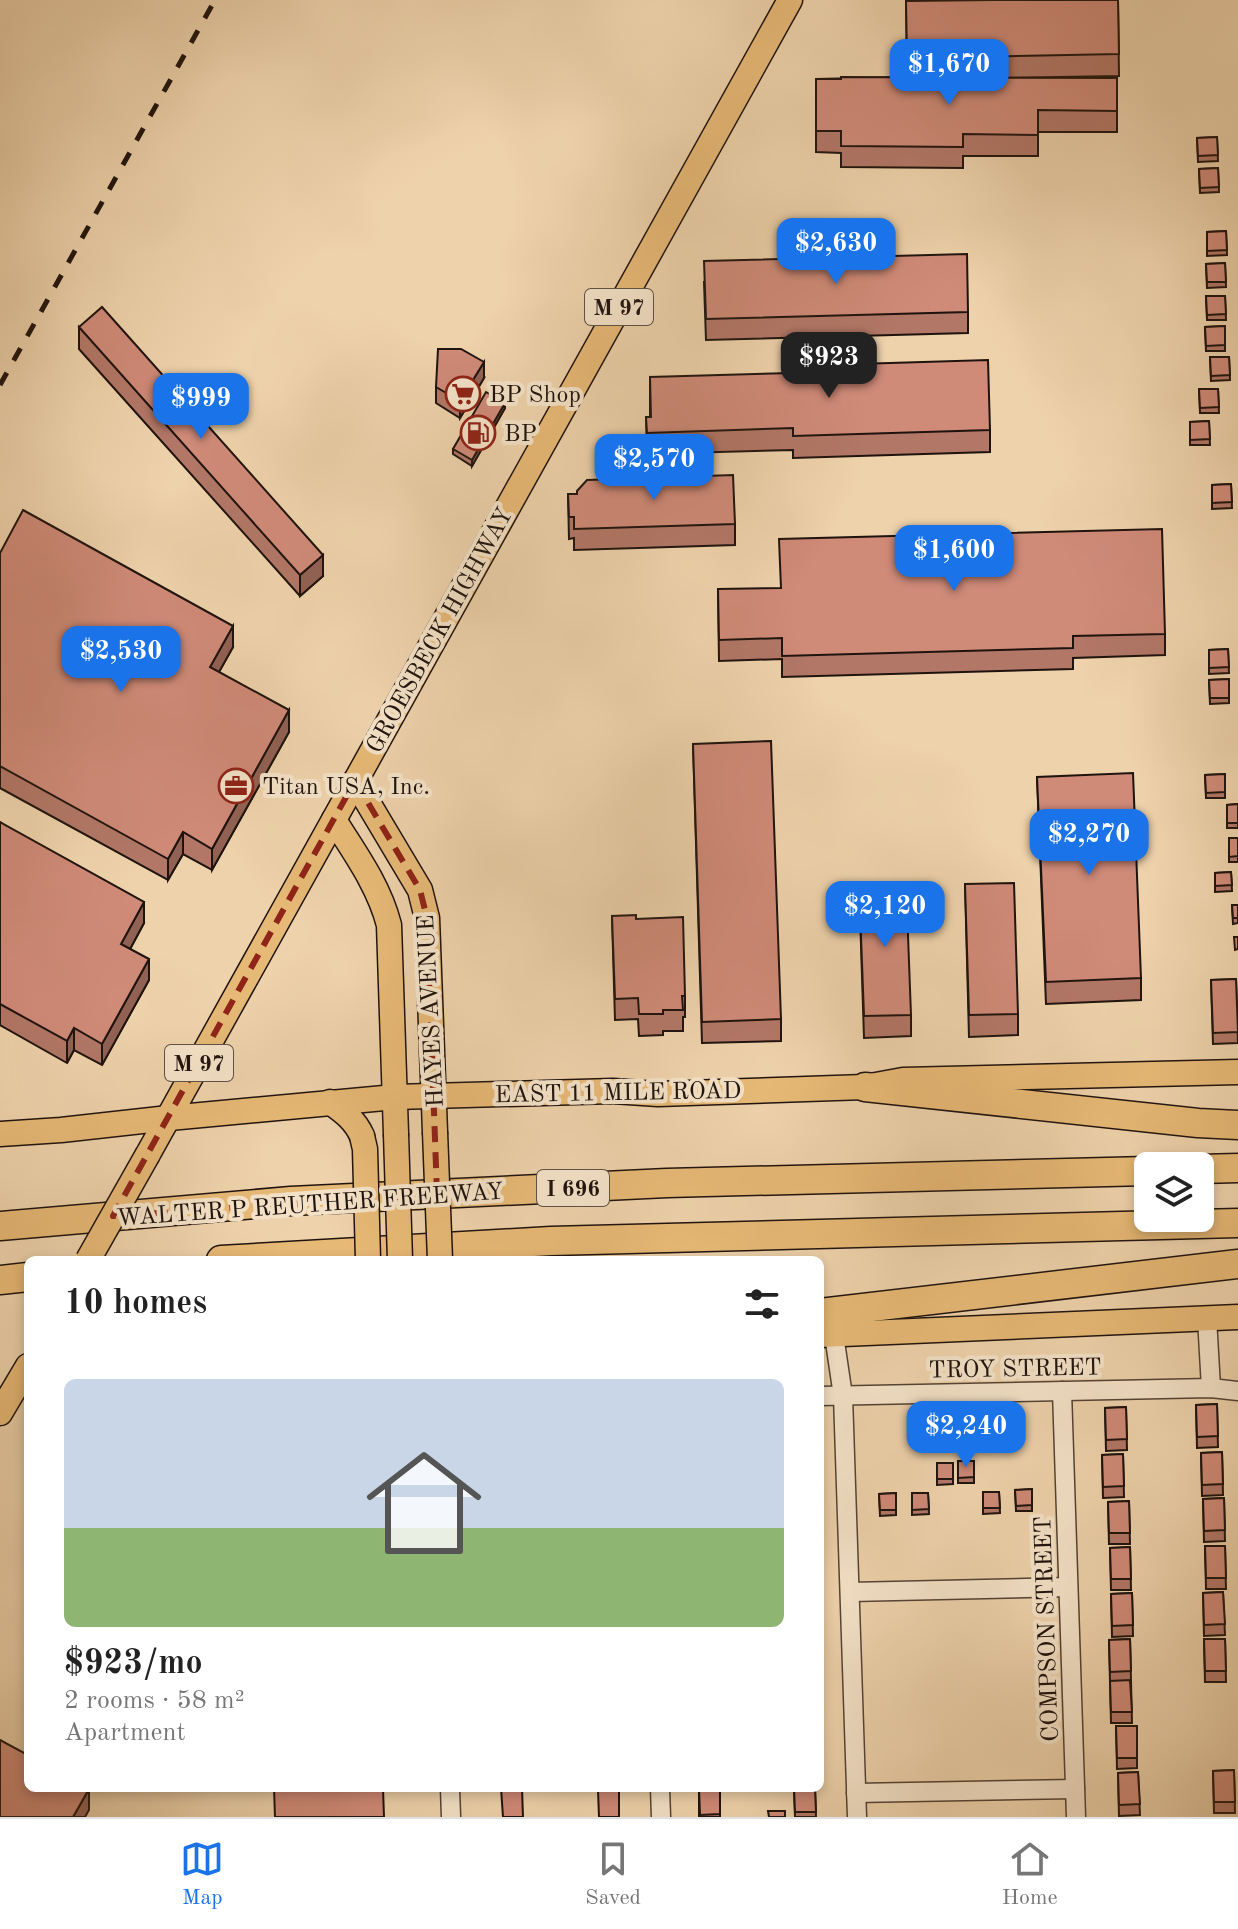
<!DOCTYPE html>
<html lang="en">
<head>
<meta charset="utf-8">
<style>
	body { margin:0; font-family:"Old Standard TT",serif; background:#f6f6f6; color:#222; height:100vh; display:flex; flex-direction:column; font-size:30px; white-space:nowrap }
	* { box-sizing:border-box; margin:0 }
	p { font-size:26px; color:#767676 }
	.icon { flex:none; width:44px; height:44px; fill:none; stroke:currentColor; stroke-width:2; stroke-linecap:round; stroke-linejoin:round }
	.map { position:relative; flex:1; overflow:hidden }
	.panel { position:absolute; left:24px; top:1256px; width:800px; height:536px; display:flex; flex-direction:column; background:#fff; border-radius:12px; box-shadow:0 4px 12px #0003 }
	.panel>* { flex:none }
	.fabs { position:absolute; left:1134px; top:1152px; display:grid; gap:16px }
	.fabs a { display:grid; place-items:center; width:80px; height:80px; border-radius:12px; background:#fff; box-shadow:0 4px 12px #0003; font-size:40px }
	.price { position:absolute; translate:-50% -68px; padding:0 18px; border-radius:16px; background:#1a73e8; color:#fff; font-size:26px; line-height:52px; filter:drop-shadow(0 2px 4px #0008) }
	.price::after { content:''; position:absolute; left:50%; top:48px; width:24px; height:18px; margin-left:-12px; background:inherit; clip-path:polygon(0 0,100% 0,50% 100%) }
	.price.active { background:#222; color:#fff }
	ul { padding:0; list-style:none }
	li { display:grid; align-content:center; gap:16px; height:424px; padding:0 40px }
	li span { display:grid; place-items:center; height:248px; border-radius:12px; color:#555 }
	li>.icon { margin-inline-start:auto }
	span .icon { width:144px; height:144px; fill:#fffc; stroke-width:1 }
	li b { font-size:34px }
	h2 { display:flex; justify-content:space-between; align-items:center; height:96px; padding:0 40px; font-size:34px }
	.tab-bar { display:flex; justify-content:space-around; align-items:center; height:112px; border-top:2px solid #e0e0e0; background:#fff; font-size:22px; color:#767676 }
	.tab-bar a { display:grid; justify-items:center; gap:4px }
	.tab-bar .active { color:#1a73e8 }
	.map>svg:first-child { display:block }
	.lines { fill:none; stroke-linecap:round; stroke-linejoin:round }
	.minor-casing { stroke:#534335; stroke-width:21 }
	.major-casing { stroke:#1f130e; stroke-width:27 }
	.highway-casing { stroke:#1f130e; stroke-width:31 }
	.minor { stroke:#f4e2c8; stroke-width:18 }
	.major { stroke:#e7b976; stroke-width:24 }
	.highway { stroke:#e7b976; stroke-width:28 }
	.rail { stroke:#1f130e; stroke-width:5; stroke-dasharray:14 14; stroke-linecap:butt }
	.major-bridge-casing { stroke:#1f130e; stroke-width:27; stroke-linecap:butt }
	.major-bridge { stroke:#e7b976; stroke-width:24 }
	.wall { fill:#b27767; stroke:#1f130e; stroke-width:2 }
	.shaded-wall { fill:#916154; stroke:#1f130e; stroke-width:2 }
	.building { fill:#cf8a78; stroke:#1f130e; stroke-width:2 }
	.marked { fill:none; stroke:#8f2418; stroke-width:6; stroke-dasharray:16 10; stroke-linejoin:round }
	.labels { text-anchor:middle; stroke-width:8; stroke-linejoin:round; paint-order:stroke }
	.shield { fill:#f4e2c8; stroke:#5f5146; stroke-width:2 }
	.shield-label { font-size:22px; font-weight:bold; fill:#1f130e }
	.poi-label { font-size:24px; fill:#1f130e; stroke:#f4e2c8; text-anchor:start }
	.street-label { font-size:24px; fill:#1f130e; stroke:#f4e2c8 }
</style>
</head>
<body>
<div class="map">
<svg width="1238" height="1817" viewBox="0 0 1238 1817">
	<rect width="100%" height="100%" fill="#eed2ab"/>
	<filter id="stains"><feTurbulence type="fractalNoise" baseFrequency=".0025" numOctaves="4"/><feColorMatrix values="0 0 0 0 .2 0 0 0 0 .09 0 0 0 0 .02 0 0 0 .5 -.17"/></filter>
	<radialGradient id="worn" r=".72"><stop offset=".6" stop-color="#630" stop-opacity="0"/><stop offset="1" stop-color="#630" stop-opacity=".3"/></radialGradient>
	<g class="lines">
		<!-- minor casing -->
		<g class="minor-casing">
			<g id="minor">
				<polyline points="1207,1318 1211,1388"/>
				<polyline points="834,1335 843,1396 857,1817"/>
				<polyline points="1062,1391 1076,1817"/>
				<polyline points="820,1396 1211,1388 1238,1391"/>
				<polyline points="850,1592 1068,1587"/>
				<polyline points="450,1788 451,1817"/>
				<polyline points="660,1788 661,1817"/>
				<polyline points="856,1793 1075,1789"/>
			</g>
		</g>
		<!-- major casing -->
		<g class="major-casing">
			<g id="major">
				<polyline points="355,781 420,890 427,918 435,1132"/>
				<path d="M 334,820 C 355,853 379,886 389,925 L 396,1134"/>
				<path d="M 330,1102 C 344,1112 355,1120 362,1136"/>
				<polyline points="0,1134 61,1130 169,1118 395,1097 613,1091 658,1094 865,1087 903,1080 1238,1072"/>
				<polyline points="148,1154 790,0"/>
				<polyline points="820,1335 1238,1317"/>
				<polyline points="0,1413 28,1366"/>
			</g>
		</g>
		<!-- highway casing -->
		<g class="highway-casing">
			<g id="highway">
				<polyline points="865,1087 1198,1123 1238,1125"/>
				<polyline points="1200,1169 1238,1168"/>
				<polyline points="0,1226 291,1201 667,1183 1148,1171"/>
				<polyline points="221,1260 551,1241 1238,1223"/>
				<polyline points="0,1280 28,1277"/>
				<polyline points="820,1313 1238,1264"/>
			</g>
		</g>
		<!-- minor -->
		<use href="#minor" class="minor"/>
		<!-- major -->
		<use href="#major" class="major"/>
		<!-- highway -->
		<use href="#highway" class="highway"/>
		<!-- rail -->
		<polyline class="rail" points="0,385 215,0"/>
		<!-- major-bridge casing -->
		<g class="major-bridge-casing">
			<g id="major-bridge">
				<polyline points="435,1132 440,1260"/>
				<polyline points="396,1134 400,1260"/>
				<polyline points="362,1136 365,1149 368,1260"/>
				<polyline points="88,1260 148,1154"/>
			</g>
		</g>
		<!-- major-bridge -->
		<use href="#major-bridge" class="major-bridge"/>
	</g>
	<!-- wall -->
	<g class="wall">
		<polygon points="1118,0 1119,76 997,78 1117,78 1117,132 1038,132 1038,156 963,156 963,168 841,167 841,153 816,152 816,79 907,77 906,1"/>
		<polygon points="1217,137 1218,161 1198,162 1197,138"/>
		<polygon points="1218,168 1219,192 1200,193 1199,169"/>
		<polygon points="1226,231 1227,255 1207,256 1207,232"/>
		<polygon points="1225,263 1226,287 1207,288 1206,264"/>
		<polygon points="704,282 968,312 968,333 706,340"/>
		<polygon points="1206,296 1225,296 1226,320 1207,320"/>
		<polygon points="1225,326 1225,351 1206,351 1205,327"/>
		<polygon points="79,327 323,576 300,596 79,349"/>
		<polygon points="1210,357 1229,357 1230,380 1211,381"/>
		<polygon points="650,377 990,430 990,452 793,458 793,450 647,454 646,417 650,417"/>
		<polygon points="484,378 460,418 436,403 436,387"/>
		<polygon points="1199,389 1218,389 1219,413 1200,413"/>
		<polygon points="505,408 472,466 453,454 453,449"/>
		<polygon points="1209,421 1210,445 1190,445 1190,422"/>
		<polygon points="1231,484 1232,508 1212,509 1212,485"/>
		<polygon points="568,494 577,494 735,524 735,545 574,550 574,538 569,539"/>
		<polygon points="0,553 233,647 219,672 289,732 212,870 183,854 168,880 0,788"/>
		<polygon points="718,589 1165,634 1165,655 1073,658 1073,669 782,677 782,659 719,661"/>
		<polygon points="1228,649 1229,673 1209,674 1209,650"/>
		<polygon points="1229,679 1229,703 1210,704 1209,680"/>
		<polygon points="693,744 781,1019 781,1041 702,1043"/>
		<polygon points="1225,774 1225,798 1206,798 1205,775"/>
		<polygon points="1037,777 1141,978 1141,1000 1046,1004"/>
		<polygon points="1238,804 1238,828 1227,828 1227,805"/>
		<polygon points="0,822 144,923 130,949 149,980 102,1065 74,1050 67,1063 0,1025"/>
		<rect x="1229" y="838" width="9" height="24"/>
		<polygon points="1231,872 1232,891 1215,892 1215,873"/>
		<polygon points="859,884 911,1015 911,1036 864,1038"/>
		<polygon points="965,884 1018,1014 1018,1035 969,1037"/>
		<polygon points="1232,905 1238,905 1238,923 1233,924"/>
		<polygon points="612,916 636,919 685,996 685,1017 683,1017 683,1031 663,1031 663,1035 639,1036 638,1019 615,1020"/>
		<polygon points="1236,979 1238,1043 1213,1044 1211,980"/>
		<polygon points="1217,1404 1218,1447 1197,1448 1196,1405"/>
		<polygon points="1126,1407 1127,1450 1106,1451 1105,1408"/>
		<polygon points="1222,1452 1223,1495 1202,1496 1201,1453"/>
		<polygon points="1123,1454 1124,1497 1103,1498 1102,1455"/>
		<rect x="958" y="1461" width="16" height="22"/>
		<polygon points="937,1463 953,1463 953,1484 937,1485"/>
		<polygon points="1032,1489 1032,1511 1016,1511 1015,1490"/>
		<polygon points="983,1492 999,1492 1000,1513 983,1514"/>
		<polygon points="896,1493 896,1515 880,1516 879,1494"/>
		<polygon points="912,1493 928,1493 929,1514 912,1515"/>
		<polygon points="1224,1498 1225,1541 1204,1542 1203,1499"/>
		<polygon points="1129,1501 1130,1544 1109,1544 1108,1502"/>
		<polygon points="1205,1546 1225,1546 1226,1589 1206,1589"/>
		<polygon points="1130,1547 1131,1590 1111,1590 1110,1548"/>
		<polygon points="1223,1592 1225,1635 1204,1636 1203,1593"/>
		<polygon points="1132,1593 1133,1636 1112,1637 1111,1594"/>
		<polygon points="1130,1639 1132,1723 1111,1723 1109,1640"/>
		<polygon points="1204,1639 1225,1639 1226,1682 1205,1682"/>
		<polygon points="1116,1726 1137,1726 1137,1768 1117,1769"/>
		<polygon points="1234,1770 1235,1813 1214,1813 1213,1771"/>
		<polygon points="1138,1772 1140,1815 1119,1816 1118,1773"/>
		<rect x="699" y="1788" width="21" height="29"/>
		<polygon points="794,1788 815,1788 816,1817 795,1817"/>
	</g>
	<!-- shaded-wall -->
	<g class="shaded-wall">
		<polygon points="484,362 484,378 460,418 460,401"/>
		<polygon points="505,403 505,408 472,466 472,460"/>
		<polygon points="323,555 323,576 300,596 300,575"/>
		<polygon points="233,626 233,647 210,688 210,667"/>
		<polygon points="289,710 289,732 212,870 212,849"/>
		<polygon points="183,832 183,854 168,880 168,859"/>
		<polygon points="144,902 144,923 121,966 121,944"/>
		<polygon points="149,959 149,980 102,1065 102,1044"/>
		<polygon points="74,1028 74,1050 67,1063 67,1041"/>
		<polygon points="89,1789 89,1810 85,1817 73,1817"/>
	</g>
	<!-- building -->
	<g class="building">
		<polygon points="994,0 1118,0 1119,54 907,58 906,1"/>
		<polygon points="841,77 1117,78 1117,111 1038,110 1038,135 963,134 963,147 841,146 841,131 816,131 816,79 841,79"/>
		<polygon points="1217,137 1218,155 1198,156 1197,138"/>
		<polygon points="1218,168 1219,187 1200,188 1199,169"/>
		<polygon points="1226,231 1227,250 1207,251 1207,232"/>
		<polygon points="967,254 968,312 706,319 704,261"/>
		<polygon points="1225,263 1226,282 1207,282 1206,264"/>
		<polygon points="1206,296 1225,296 1226,314 1207,315"/>
		<polygon points="102,307 323,555 300,575 79,327"/>
		<polygon points="1225,326 1225,345 1206,346 1205,327"/>
		<polygon points="438,349 461,349 484,362 460,401 436,387"/>
		<polygon points="1210,357 1229,357 1230,375 1211,376"/>
		<polygon points="988,360 990,430 793,436 793,428 647,433 646,417 651,417 650,377 792,373 792,366"/>
		<polygon points="1199,389 1218,389 1219,407 1200,408"/>
		<polygon points="486,392 505,403 472,460 453,449"/>
		<polygon points="1209,421 1210,439 1190,440 1190,422"/>
		<polygon points="733,475 735,524 574,529 574,517 569,517 568,494 577,494 577,491 587,480"/>
		<polygon points="1231,484 1232,502 1212,503 1212,485"/>
		<polygon points="23,510 233,626 210,667 289,710 212,849 183,832 168,859 0,766 0,553"/>
		<polygon points="1162,529 1165,634 1073,636 1073,648 782,656 782,638 719,640 718,589 781,588 779,539"/>
		<polygon points="1228,649 1229,667 1209,668 1209,650"/>
		<polygon points="1229,679 1229,698 1210,698 1209,680"/>
		<polygon points="771,741 781,1019 702,1022 693,744"/>
		<polygon points="1133,773 1141,978 1046,982 1037,777"/>
		<polygon points="1225,774 1225,792 1206,793 1205,775"/>
		<polygon points="1238,804 1238,823 1227,823 1227,805"/>
		<polygon points="0,822 144,902 121,944 149,959 102,1044 74,1028 67,1041 0,1004"/>
		<polygon points="1229,838 1238,838 1238,856 1229,857"/>
		<polygon points="1231,872 1232,885 1215,886 1215,873"/>
		<polygon points="906,882 911,1015 864,1016 859,884"/>
		<polygon points="1014,883 1018,1014 969,1015 965,884"/>
		<polygon points="1232,905 1238,905 1238,918 1233,918"/>
		<polygon points="636,915 636,919 683,917 685,996 682,996 683,1010 663,1010 663,1014 639,1014 638,998 615,999 612,916"/>
		<polygon points="1234,937 1238,937 1238,949 1235,950"/>
		<polygon points="1236,979 1238,1032 1213,1033 1211,980"/>
		<polygon points="1217,1404 1218,1436 1197,1437 1196,1405"/>
		<polygon points="1126,1407 1127,1439 1106,1440 1105,1408"/>
		<polygon points="1222,1452 1223,1484 1202,1485 1201,1453"/>
		<polygon points="1123,1454 1124,1486 1103,1487 1102,1455"/>
		<polygon points="958,1461 974,1461 974,1477 958,1478"/>
		<rect x="937" y="1463" width="16" height="16"/>
		<polygon points="1032,1489 1032,1505 1016,1506 1015,1490"/>
		<polygon points="983,1492 999,1492 1000,1508 983,1508"/>
		<polygon points="896,1493 896,1510 880,1510 879,1494"/>
		<polygon points="912,1493 928,1493 929,1509 912,1510"/>
		<polygon points="1224,1498 1225,1530 1204,1531 1203,1499"/>
		<polygon points="1129,1501 1130,1533 1109,1533 1108,1502"/>
		<polygon points="1205,1546 1225,1546 1226,1578 1206,1578"/>
		<polygon points="1130,1547 1131,1579 1111,1579 1110,1548"/>
		<polygon points="1223,1592 1225,1624 1204,1625 1203,1593"/>
		<polygon points="1132,1593 1133,1625 1112,1626 1111,1594"/>
		<polygon points="1130,1639 1131,1671 1110,1672 1109,1640"/>
		<polygon points="1204,1639 1225,1639 1226,1671 1205,1671"/>
		<polygon points="1130,1680 1132,1712 1111,1712 1110,1681"/>
		<polygon points="1116,1726 1137,1726 1137,1758 1117,1758"/>
		<polygon points="0,1740 28,1755 28,1788 89,1789 73,1817 0,1817"/>
		<polygon points="1234,1770 1235,1802 1214,1802 1213,1771"/>
		<polygon points="1138,1772 1140,1804 1119,1805 1118,1773"/>
		<polygon points="274,1788 383,1788 384,1817 275,1817"/>
		<polygon points="501,1788 522,1788 523,1817 503,1817"/>
		<polygon points="699,1788 720,1788 720,1814 700,1815"/>
		<polygon points="794,1788 815,1788 816,1812 795,1812"/>
		<polygon points="598,1790 619,1790 619,1817 599,1817"/>
		<polygon points="768,1811 785,1811 785,1817 769,1817"/>
	</g>
	<!-- marked area -->
	<path class="marked" d="M 355,781 L 420,890 L 427,918 L 437,1194 L 113,1216 Z"/>
	<!-- icons -->
	<defs>
		<g id="supermarket-ring" transform="scale(1.8)"><circle r="9.5" fill="#f4e2c8" stroke="#8f2418" stroke-width="1.5"/><path d="M-6-5.5h2.5l.6 2H6L4.5 2H-2.5L-4.4-4H-6ZM-1.5 3.2a1.3 1.3 0 1 0 .1 0ZM3 3.2a1.3 1.3 0 1 0 .1 0Z" fill="#8f2418"/></g>
		<g id="fuel-ring" transform="scale(1.8)"><circle r="9.5" fill="#f4e2c8" stroke="#8f2418" stroke-width="1.5"/><path d="M-5.5-6h7V0h2V4h1.3V-2.5L3-4.5l.8-.8L6-3V5H2.5V1h-1V6h-7ZM-4.2-4.7v3.2H.2V-4.7Z" fill="#8f2418"/></g>
		<g id="office-ring" transform="scale(1.8)"><circle r="9.5" fill="#f4e2c8" stroke="#8f2418" stroke-width="1.5"/><path d="M-6-3h4V-5.5h4V-3h4V5H-6ZM-1-4.5V-3h2v-1.5ZM-6 0V1H6V0Z" fill="#8f2418"/></g>
	</defs>
	<g fill-rule="evenodd">
		<use href="#supermarket-ring" x="463" y="394"/>
		<use href="#fuel-ring" x="478" y="433"/>
		<use href="#office-ring" x="236" y="786"/>
	</g>
	<g class="labels">
		<!-- shield labels -->
		<g class="shield">
			<rect x="585" y="289" width="68" height="36" rx="6"/>
			<rect x="165" y="1045" width="68" height="36" rx="6"/>
			<rect x="537" y="1170" width="72" height="36" rx="6"/>
		</g>
		<g class="shield-label">
			<text x="619" y="315">M 97</text>
			<text x="199" y="1071">M 97</text>
			<text x="573" y="1196">I 696</text>
		</g>
		<!-- poi labels -->
		<g class="poi-label">
			<text x="489" y="402">BP Shop</text>
			<text x="504" y="441">BP</text>
			<text x="262" y="794">Titan USA, Inc.</text>
		</g>
		<!-- street labels -->
		<g class="street-label">
			<text transform="translate(439 630) rotate(-61)" y="8">GROESBECK HIGHWAY</text>
			<text transform="translate(430 1011) rotate(-93)" y="8">HAYES AVENUE</text>
			<text transform="translate(618 1092) rotate(-1)" y="8">EAST 11 MILE ROAD</text>
			<text transform="translate(310 1204) rotate(-4)" y="8">WALTER P REUTHER FREEWAY</text>
			<text transform="translate(1015 1368) rotate(-1)" y="8">TROY STREET</text>
			<text transform="translate(1046 1629) rotate(-92)" y="8">COMPSON STREET</text>
		</g>
	</g>
	<rect width="100%" height="100%" filter="url(#stains)"/>
	<rect width="100%" height="100%" fill="url(#worn)"/>
</svg>
<div class="fabs">
<a><svg class="icon" aria-label="layers" viewBox="0 0 24 24"><path d="M12 4l9 5-9 5-9-5zM3 14l9 5 9-5"/></svg></a>
</div>
<b class="price" style="left:949px;top:107px">$1,670</b>
<b class="price" style="left:836px;top:286px">$2,630</b>
<b class="price active" style="left:829px;top:400px">$923</b>
<b class="price" style="left:201px;top:441px">$999</b>
<b class="price" style="left:654px;top:502px">$2,570</b>
<b class="price" style="left:954px;top:593px">$1,600</b>
<b class="price" style="left:121px;top:694px">$2,530</b>
<b class="price" style="left:1089px;top:877px">$2,270</b>
<b class="price" style="left:885px;top:949px">$2,120</b>
<b class="price" style="left:966px;top:1469px">$2,240</b>
<section class="panel">
<h2>10 homes<svg class="icon" aria-label="filters" viewBox="0 0 24 24"><path d="M4 7h16M4 17h16"/><circle cx="9" cy="7" r="2"/><circle cx="15" cy="17" r="2"/></svg></h2>
<ul>
<li><span style="background:linear-gradient(#c9d6e8 60%,#8fb573 0)"><svg class="icon" aria-label="home" viewBox="0 0 24 24"><path d="M3 11l9-7 9 7M6 9v11h12V9"/></svg></span><div><b>$923/mo</b><p>2 rooms · 58 m²</p><p>Apartment</p></div></li>
</ul>
</section>
</div>
<nav class="tab-bar">
<a class="active"><svg class="icon" aria-label="map" viewBox="0 0 24 24"><path d="M3 6l6-2 6 2 6-2v14l-6 2-6-2-6 2zM9 4v14M15 6v14"/></svg>Map</a>
<a><svg class="icon" aria-label="saved" viewBox="0 0 24 24"><path d="M7 4h10v16l-5-4-5 4z"/></svg>Saved</a>
<a><svg class="icon" aria-label="home" viewBox="0 0 24 24"><path d="M3 11l9-7 9 7M6 9v11h12V9"/></svg>Home</a>
</nav>
</body>
</html>
